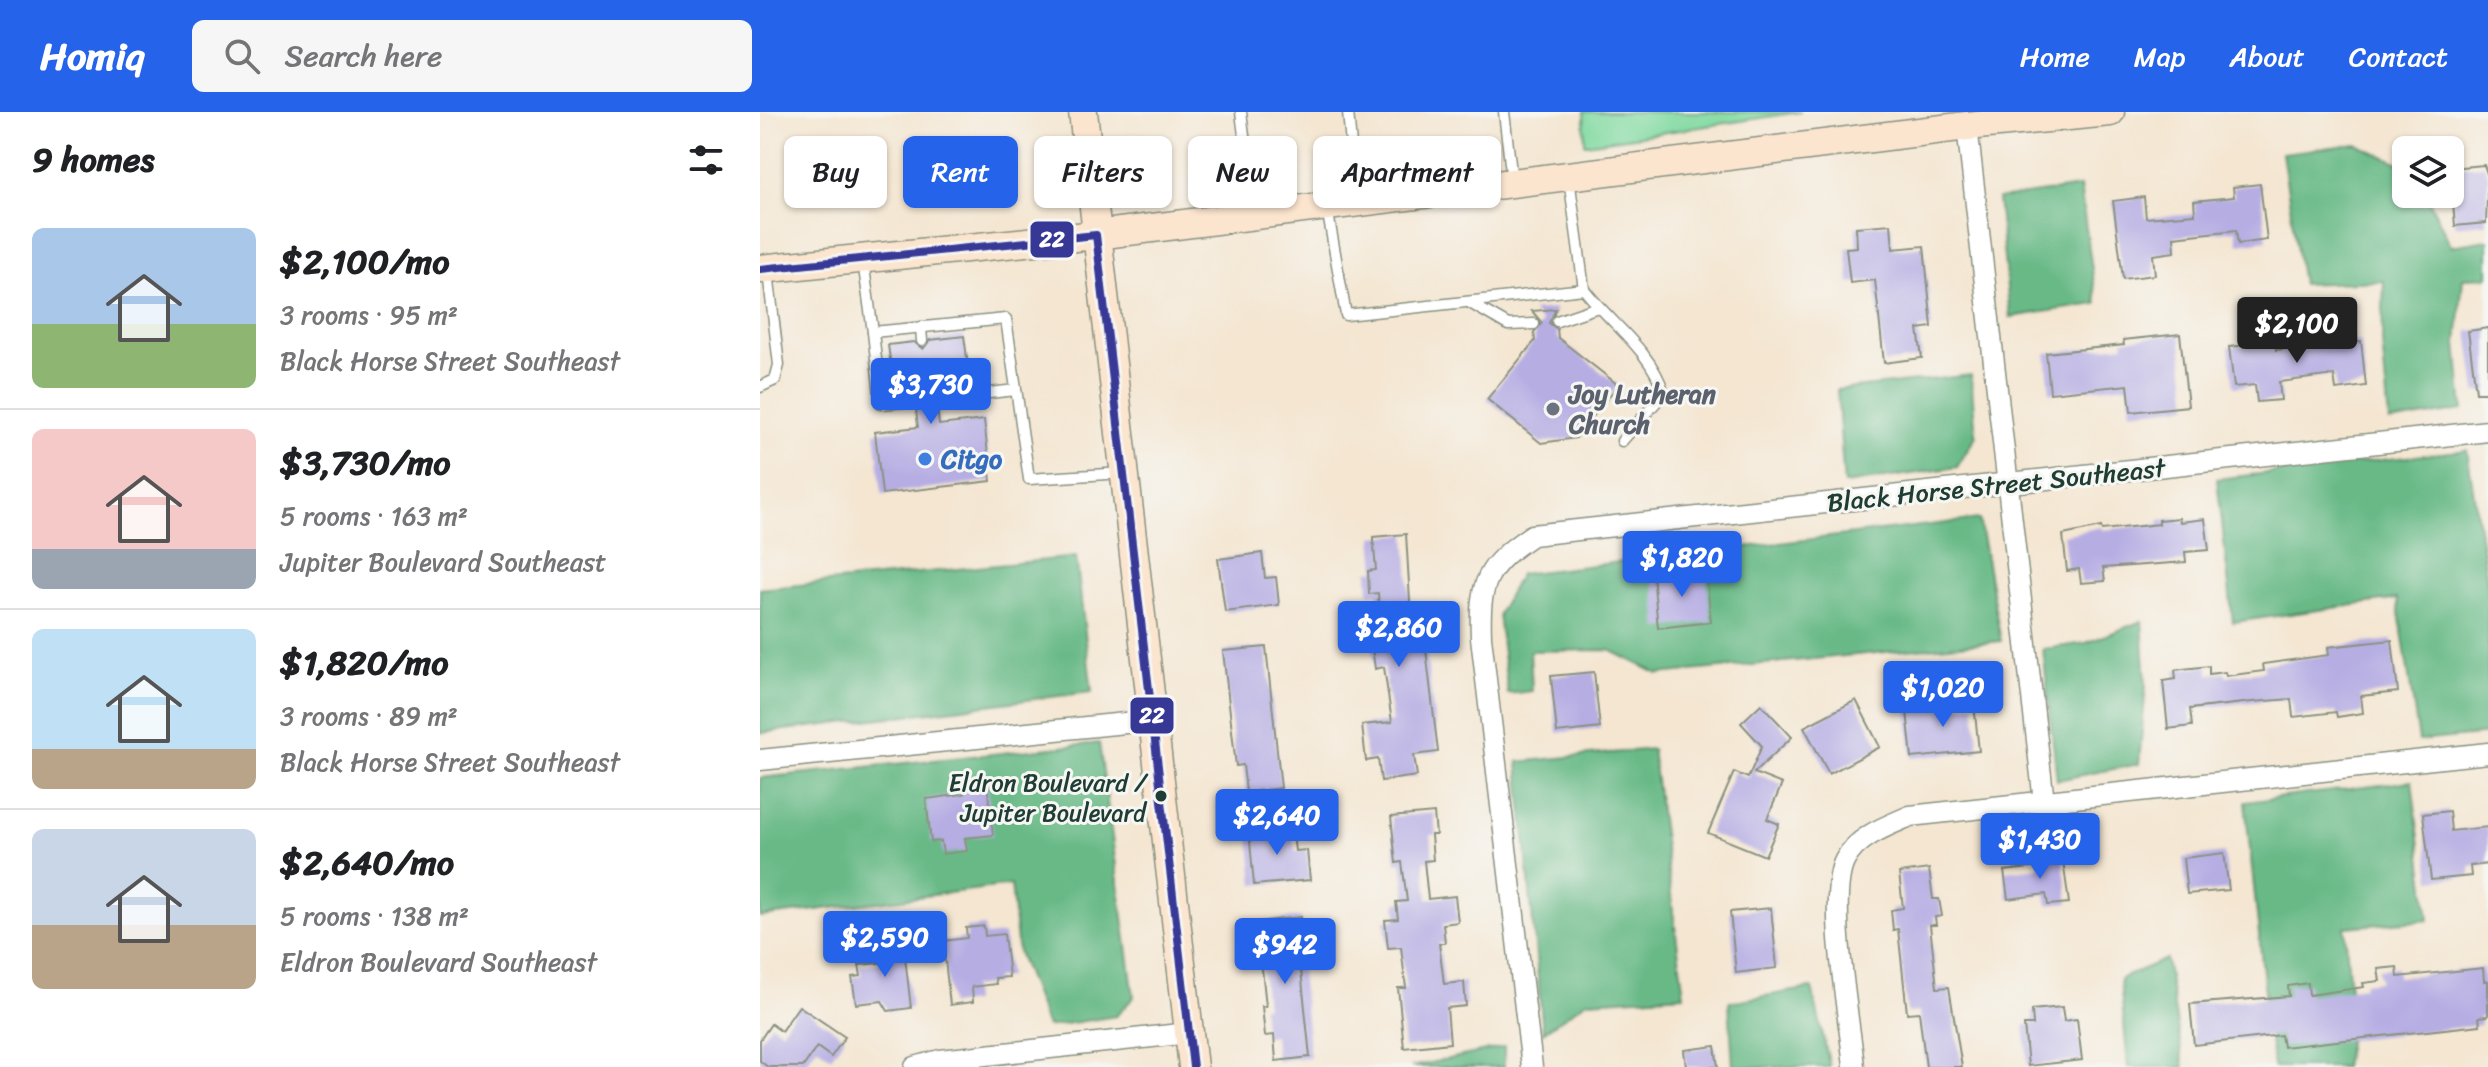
<!DOCTYPE html>
<html lang="en">
<head>
<meta charset="utf-8">
<style>
	body { margin:0; font-family:Sriracha,sans-serif; background:#f6f6f6; color:#202124; height:100vh; display:flex; flex-direction:column; font-size:30px; white-space:nowrap }
	* { box-sizing:border-box; margin:0 }
	p { font-size:26px; color:#757577 }
	.icon { flex:none; width:44px; height:44px; fill:none; stroke:currentColor; stroke-width:2; stroke-linecap:round; stroke-linejoin:round }
	.map { position:relative; flex:1; overflow:hidden }
	.drawer { display:flex; flex-direction:column; background:#fff; width:760px }
	.drawer>* { flex:none }
	.banner { position:absolute; left:24px; top:24px; width:760px; height:72px; display:flex; gap:16px }
	.fabs { position:absolute; left:1632px; top:24px; display:grid; gap:16px }
	.fabs a { display:grid; place-items:center; width:72px; height:72px; border-radius:12px; background:#fff; box-shadow:0 2px 6px #0004; font-size:40px }
	.price { position:absolute; translate:-50% -68px; padding:0 18px; border-radius:8px; background:#2563eb; color:#fff; font-size:26px; line-height:52px; filter:drop-shadow(0 2px 4px #0008) }
	.price::after { content:''; position:absolute; left:50%; top:48px; width:24px; height:18px; margin-left:-12px; background:inherit; clip-path:polygon(0 0,100% 0,50% 100%) }
	.price.selected { background:#222; color:#fff }
	ul { padding:0; list-style:none }
	li { display:flex; align-items:center; gap:24px; height:200px; padding:0 32px }
	li+li { border-top:2px solid #e0e0e0 }
	li span { display:grid; place-items:center; flex:none; width:224px; height:160px; border-radius:12px; color:#555 }
	li>.icon { margin-inline-start:auto }
	span .icon { width:96px; height:96px; fill:#fffc; stroke-width:1 }
	li b { font-size:34px }
	h2 { display:flex; justify-content:space-between; align-items:center; height:96px; padding:0 32px; font-size:34px }
	.pill { padding:0 28px; border-radius:12px; background:#fff; box-shadow:0 2px 6px #0004; font-size:28px; line-height:72px }
	.pill.selected { background:#2563eb; color:#fff }
	header { display:flex; align-items:center; gap:48px; box-sizing:border-box; height:112px; padding:0 40px; background:#2563eb; color:#fff }
	header strong { font-size:38px }
	nav { display:flex; gap:44px; margin-inline-start:auto; font-size:28px }
	.search { width:560px; height:72px; background:#f6f6f6; display:flex; align-items:center; gap:20px; box-sizing:border-box; padding:0 28px; border-radius:12px; color:#757577; font-size:30px }
	main { display:flex; flex:1; min-height:0 }
	.map>svg:first-child { display:block }
	.green { fill:#7fd99f; stroke:#4f8b6a; stroke-width:2 }
	.forest { fill:#67b986; stroke:#437b5d; stroke-width:2 }
	.building { fill:#b6ade3 }
	.lines { fill:none; stroke-linecap:round; stroke-linejoin:round }
	.lane-casing { stroke:#8a9282; stroke-width:13 }
	.street-casing { stroke:#8a9282; stroke-width:23 }
	.secondary-casing { stroke:#8a9282; stroke-width:31 }
	.lane { stroke:#fff; stroke-width:10 }
	.street { stroke:#fff; stroke-width:20 }
	.secondary { stroke:#fbe5cf; stroke-width:28 }
	.bus-1-casing { stroke:#f6f6f2; stroke-width:14 }
	.bus-1 { stroke:#373896; stroke-width:8 }
	.worship-dot { fill:#6b7280; stroke:#f6f6f2; stroke-width:3 }
	.shop-dot { fill:#3f7fe0; stroke:#f6f6f2; stroke-width:3 }
	.bus-dot { fill:#1f3d34; stroke:#f6f6f2; stroke-width:3 }
	.labels { text-anchor:middle; stroke-width:6; stroke-linejoin:round; paint-order:stroke }
	.bus-label { font-size:24px; fill:#1f3d34; stroke:#f6f6f2; text-anchor:end }
	.worship-label { font-size:26px; font-weight:bold; fill:#5b616d; stroke:#f6f6f2; text-anchor:start }
	.shop-label { font-size:26px; font-weight:bold; fill:#366cbe; stroke:#f6f6f2; text-anchor:start }
	.street-label { font-size:26px; fill:#1f3d34; stroke:#f6f6f2 }
	.line-badge { stroke:#f6f6f2; stroke-width:3 }
	.badge-label { font-size:22px; text-anchor:middle; font-weight:bold; fill:#fff }
</style>
</head>
<body>
<header>
<strong>Homiq</strong>
<div class="search"><svg class="icon" aria-label="search" viewBox="0 0 24 24"><circle cx="10" cy="10" r="6"/><path d="M15 15l6 6"/></svg>Search here</div>
<nav><a>Home</a><a>Map</a><a>About</a><a>Contact</a></nav>
</header>
<main>
<section class="drawer">
<h2>9 homes<svg class="icon" aria-label="filters" viewBox="0 0 24 24"><path d="M4 7h16M4 17h16"/><circle cx="9" cy="7" r="2"/><circle cx="15" cy="17" r="2"/></svg></h2>
<ul>
<li><span style="background:linear-gradient(#a9c7e8 60%,#8fb573 0)"><svg class="icon" aria-label="home" viewBox="0 0 24 24"><path d="M3 11l9-7 9 7M6 9v11h12V9"/></svg></span><div><b>$2,100/mo</b><p>3 rooms · 95 m²</p><p>Black Horse Street Southeast</p></div></li>
<li><span style="background:linear-gradient(#f6c9c9 75%,#9aa5b1 0)"><svg class="icon" aria-label="home" viewBox="0 0 24 24"><path d="M3 11l9-7 9 7M6 9v11h12V9"/></svg></span><div><b>$3,730/mo</b><p>5 rooms · 163 m²</p><p>Jupiter Boulevard Southeast</p></div></li>
<li><span style="background:linear-gradient(#bfe0f5 75%,#b9a48a 0)"><svg class="icon" aria-label="home" viewBox="0 0 24 24"><path d="M3 11l9-7 9 7M6 9v11h12V9"/></svg></span><div><b>$1,820/mo</b><p>3 rooms · 89 m²</p><p>Black Horse Street Southeast</p></div></li>
<li><span style="background:linear-gradient(#c9d6e8 60%,#b9a48a 0)"><svg class="icon" aria-label="home" viewBox="0 0 24 24"><path d="M3 11l9-7 9 7M6 9v11h12V9"/></svg></span><div><b>$2,640/mo</b><p>5 rooms · 138 m²</p><p>Eldron Boulevard Southeast</p></div></li>
</ul>
</section>
<div class="map">
<svg width="1728" height="955" viewBox="0 0 1728 955">
	<rect width="100%" height="100%" fill="#f6f6f2"/>
	<filter id="ink" filterUnits="userSpaceOnUse"><feTurbulence type="fractalNoise" baseFrequency=".0125" numOctaves="2"/><feDisplacementMap in="SourceGraphic" scale="16" xChannelSelector="R" yChannelSelector="G"/><feConvolveMatrix kernelMatrix="1 2 1 2 8 2 1 2 1" color-interpolation-filters="sRGB"/></filter>
	<filter id="wash" filterUnits="userSpaceOnUse"><feTurbulence type="fractalNoise" baseFrequency=".006" numOctaves="4" result="noise"/><feDisplacementMap in="SourceGraphic" scale="32" xChannelSelector="R" yChannelSelector="G"/><feGaussianBlur stdDeviation="1.8" result="paint"/><feColorMatrix in="noise" values="0 0 0 0 0 0 0 0 0 0 0 0 0 0 0 0 0 1.4 0 .05"/><feComposite in="paint" operator="in"/></filter>
	<g filter="url(#wash)">
		<rect width="100%" height="100%" fill="#f4e6d1"/>
		<!-- green -->
		<polygon class="green" points="824,0 1041,0 825,32"/>
		<!-- forest -->
		<g class="forest">
			<polygon points="1596,32 1646,54 1646,82 1666,82 1691,134 1728,128 1728,165 1703,166 1697,231 1703,298 1629,310 1622,229 1624,169 1542,172 1522,41"/>
			<polygon points="1320,75 1337,192 1250,205 1238,87"/>
			<polygon points="1211,263 1216,324 1197,355 1084,372 1077,278"/>
			<polygon points="1707,338 1728,474 1728,622 1659,629 1637,487 1473,510 1457,367"/>
			<polygon points="1219,407 1241,529 898,562 850,538 770,539 772,579 748,582 738,502 760,462"/>
			<polygon points="316,445 332,580 0,621 0,477"/>
			<polygon points="1382,509 1386,573 1379,652 1297,668 1283,537 1326,531"/>
			<polygon points="339,631 374,885 356,904 287,915 258,840 251,773 0,805 0,666"/>
			<polygon points="892,637 924,883 827,889 783,920 758,650"/>
			<polygon points="1652,669 1669,808 1585,815 1592,905 1584,955 1513,955 1485,690"/>
			<polygon points="1406,847 1424,955 1368,955 1360,867"/>
			<polygon points="1052,876 1070,955 973,955 969,890"/>
			<polygon points="744,935 744,955 651,955"/>
		</g>
		<g id="blocks">
			<!-- building -->
			<g class="building">
				<polygon points="1724,53 1728,64 1726,111 1695,114 1690,56"/>
				<polygon points="1500,72 1507,128 1478,132 1476,118 1414,125 1415,140 1393,143 1395,163 1363,167 1353,89 1384,85 1386,106 1435,102 1434,89 1474,85 1473,75"/>
				<polygon points="1131,112 1133,137 1164,134 1172,215 1158,217 1162,246 1124,251 1115,168 1090,171 1086,136 1097,135 1096,115"/>
				<polygon points="796,197 789,211 797,217 798,226 858,273 816,326 781,331 727,287 775,229 774,220 782,211 772,199"/>
				<polygon points="1728,216 1728,280 1716,280 1708,219"/>
				<polygon points="1577,219 1578,231 1601,229 1606,274 1576,278 1574,263 1519,270 1521,288 1497,290 1495,273 1474,275 1469,235 1515,230 1516,238 1555,234 1553,222"/>
				<polygon points="1420,222 1428,294 1371,300 1368,273 1290,281 1286,241 1364,233 1363,228"/>
				<polygon points="204,224 209,261 173,266 175,279 168,289 177,295 179,313 224,308 231,369 122,382 115,320 158,315 156,297 163,289 155,281 153,268 133,270 128,233 154,230 163,237 170,228"/>
				<polygon points="1419,406 1420,410 1445,407 1449,438 1425,440 1426,450 1343,456 1345,469 1321,471 1319,457 1307,459 1303,423 1341,415 1342,418 1399,412 1399,408"/>
				<polygon points="646,422 652,523 664,521 678,640 654,643 657,664 621,669 618,647 606,649 602,613 632,610 624,555 615,557 611,528 621,527 618,481 609,482 608,459 616,458 613,425"/>
				<polygon points="502,441 505,466 516,465 519,493 465,500 458,447"/>
				<polygon points="946,458 951,510 898,516 893,463"/>
				<polygon points="1632,528 1638,580 1601,584 1603,601 1577,605 1576,600 1533,605 1531,587 1492,590 1430,597 1432,614 1408,617 1403,569 1416,567 1415,558 1449,554 1449,562 1465,560 1466,564 1504,559 1503,552 1569,543 1568,535"/>
				<polygon points="506,535 521,676 486,680 483,653 476,654 463,539"/>
				<polygon points="834,560 840,616 797,621 791,564"/>
				<polygon points="1185,580 1187,595 1214,592 1219,639 1152,646 1147,599 1168,597 1167,582"/>
				<polygon points="1096,588 1120,635 1069,662 1044,615"/>
				<polygon points="1001,592 1032,625 994,661 1022,672 1007,707 1019,712 1005,744 948,721 974,660 988,666 1002,634 981,611"/>
				<polygon points="227,672 233,723 205,726 207,739 183,742 181,729 171,730 166,687 204,682 203,674"/>
				<polygon points="1689,699 1691,719 1728,715 1728,752 1710,754 1711,764 1671,768 1663,702"/>
				<polygon points="674,701 676,723 671,723 673,748 664,749 668,787 695,784 698,810 683,812 685,831 679,831 684,872 704,870 706,894 687,896 690,931 644,936 638,876 646,876 641,835 628,836 625,808 638,807 636,790 647,789 642,750 636,751 631,705"/>
				<polygon points="532,714 535,739 547,738 550,768 494,773 489,719"/>
				<polygon points="1302,741 1309,791 1288,793 1286,782 1248,787 1244,759 1279,755 1278,744"/>
				<polygon points="1464,741 1469,778 1427,782 1423,746"/>
				<polygon points="1169,757 1173,787 1179,787 1182,804 1175,805 1176,813 1170,813 1177,876 1189,875 1202,955 1166,955 1159,900 1147,901 1138,817 1133,818 1131,798 1143,796 1139,761"/>
				<polygon points="1011,796 1017,856 976,861 970,800"/>
				<polygon points="541,805 550,857 541,858 550,945 516,949 514,923 505,924 502,894 506,894 497,810"/>
				<polygon points="224,814 225,824 244,822 249,865 235,866 236,872 212,875 213,890 190,893 183,829 207,826 206,816"/>
				<polygon points="143,828 151,896 128,899 122,889 96,892 92,865 101,864 99,853 119,851 117,831"/>
				<polygon points="1637,855 1638,865 1723,856 1724,869 1728,869 1728,904 1719,905 1720,913 1523,935 1521,923 1434,933 1430,892 1529,884 1528,874 1548,871 1549,883 1604,875 1603,871 1620,869 1618,857"/>
				<polygon points="39,894 85,925 71,945 57,935 43,955 8,955 0,949 0,928 11,912 21,919"/>
				<polygon points="1302,895 1304,909 1317,907 1322,948 1268,954 1264,913 1273,913 1272,898"/>
				<polygon points="955,934 958,955 926,955 924,938"/>
			</g>
		</g>
	</g>
	<g filter="url(#ink)">
		<use href="#blocks" fill-opacity="0" stroke="#8a9282" stroke-width="2"/>
		<g class="lines">
			<!-- lane casing -->
			<g class="lane-casing">
				<g id="lane">
					<polyline points="481,0 485,31 507,99"/>
					<polyline points="744,0 752,69"/>
					<polyline points="582,89 591,33 588,0"/>
					<polyline points="567,96 586,203 824,177 809,66"/>
					<polyline points="103,149 113,220 246,207 269,367 363,361"/>
					<path d="M 824,177 C 851,212 891,238 904,281 L 862,329"/>
					<polyline points="710,191 748,213 774,212"/>
					<polyline points="797,209 838,195"/>
					<polyline points="161,215 162,229"/>
					<polyline points="113,220 121,292 155,289"/>
					<polyline points="0,275 15,268 19,253 8,160"/>
					<polyline points="176,287 256,278"/>
				</g>
			</g>
			<!-- street casing -->
			<g class="street-casing">
				<g id="street">
					<polyline points="1207,14 1284,690"/>
					<polyline points="0,648 395,608"/>
					<polyline points="155,955 180,948 429,921"/>
					<path d="M 772,955 L 721,525 C 719,470 726,454 772,423 L 1728,319"/>
					<path d="M 1094,955 C 1090,910 1066,783 1085,748 C 1098,724 1127,714 1150,704 L 1728,641"/>
				</g>
			</g>
			<!-- secondary casing -->
			<g class="secondary-casing">
				<g id="secondary">
					<polyline points="323,0 433,955"/>
					<polyline points="0,157 336,123 1207,14 1350,0"/>
				</g>
			</g>
			<!-- lane -->
			<use href="#lane" class="lane"/>
			<!-- street -->
			<use href="#street" class="street"/>
			<!-- secondary -->
			<use href="#secondary" class="secondary"/>
			<!-- bus-1 casing -->
			<g class="bus-1-casing">
				<polyline id="bus-1" points="0,157 336,123 433,955"/>
			</g>
			<!-- bus-1 -->
			<use href="#bus-1" class="bus-1"/>
		</g>
	</g>
	<!-- markers -->
	<circle class="worship-dot" cx="793" cy="297" r="8"/>
	<circle class="shop-dot" cx="165" cy="347" r="8"/>
	<circle class="bus-dot" cx="401" cy="684" r="7"/>
	<g class="labels">
		<!-- bus labels -->
		<g class="bus-label">
			<text x="386" y="679">Eldron Boulevard /<tspan x="386" dy="30">Jupiter Boulevard</tspan></text>
		</g>
		<!-- worship labels -->
		<g class="worship-label">
			<text x="809" y="291">Joy Lutheran<tspan x="809" dy="30">Church</tspan></text>
		</g>
		<!-- shop labels -->
		<g class="shop-label">
			<text x="181" y="356">Citgo</text>
		</g>
		<!-- street labels -->
		<g class="street-label">
			<text transform="translate(1236 373) rotate(-6)" y="9">Black Horse Street Southeast</text>
		</g>
	</g>
	<g class="line-badge">
		<rect x="269" y="108" width="46" height="39" rx="8" fill="#373896"/>
		<rect x="369" y="584" width="46" height="39" rx="8" fill="#373896"/>
	</g>
	<g class="badge-label">
		<text x="292" y="135">22</text>
		<text x="392" y="611">22</text>
	</g>
</svg>
<div class="fabs">
<a><svg class="icon" aria-label="layers" viewBox="0 0 24 24"><path d="M12 4l9 5-9 5-9-5zM3 14l9 5 9-5"/></svg></a>
</div>
<b class="price selected" style="left:1537px;top:253px">$2,100</b>
<b class="price" style="left:171px;top:314px">$3,730</b>
<b class="price" style="left:922px;top:487px">$1,820</b>
<b class="price" style="left:639px;top:557px">$2,860</b>
<b class="price" style="left:1183px;top:617px">$1,020</b>
<b class="price" style="left:517px;top:745px">$2,640</b>
<b class="price" style="left:1280px;top:769px">$1,430</b>
<b class="price" style="left:125px;top:867px">$2,590</b>
<b class="price" style="left:525px;top:874px">$942</b>
<div class="banner">
<a class="pill">Buy</a>
<a class="pill selected">Rent</a>
<a class="pill">Filters</a>
<a class="pill">New</a>
<a class="pill">Apartment</a>
</div>
</div>
</main>
</body>
</html>
